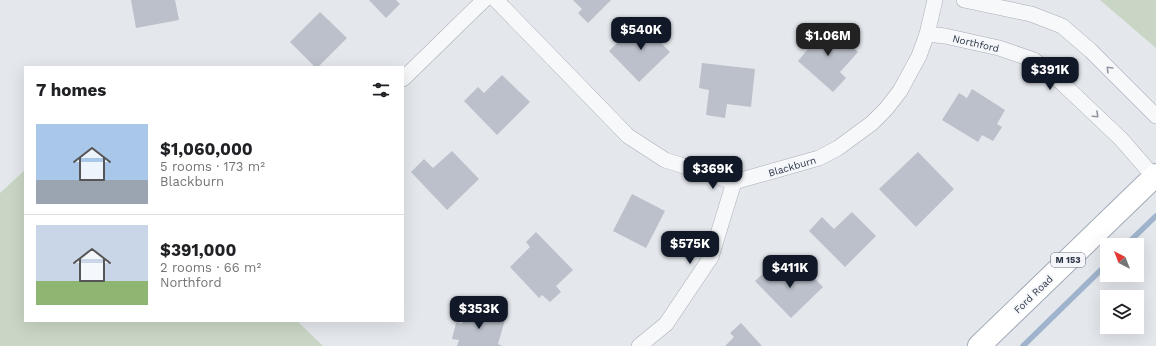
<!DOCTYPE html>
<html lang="en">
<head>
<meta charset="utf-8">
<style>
	body { margin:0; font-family:"Work Sans",sans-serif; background:#f6f6f6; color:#202124; height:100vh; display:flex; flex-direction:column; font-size:15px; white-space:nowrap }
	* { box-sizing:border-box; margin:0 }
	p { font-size:13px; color:#757577 }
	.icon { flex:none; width:22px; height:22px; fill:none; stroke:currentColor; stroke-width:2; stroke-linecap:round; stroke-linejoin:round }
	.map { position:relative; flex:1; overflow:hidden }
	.details { position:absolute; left:24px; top:66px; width:380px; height:256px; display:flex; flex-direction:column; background:#fff; border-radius:0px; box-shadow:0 4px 16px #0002 }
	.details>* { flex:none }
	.needle { width:26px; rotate:318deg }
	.fabs { position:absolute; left:1100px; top:238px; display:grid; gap:8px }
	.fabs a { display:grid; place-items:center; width:44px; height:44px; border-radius:0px; background:#fff; box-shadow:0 4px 16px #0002; font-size:20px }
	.price { position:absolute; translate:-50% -34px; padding:0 9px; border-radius:8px; background:#111827; color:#fff; font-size:13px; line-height:26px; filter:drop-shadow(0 1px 2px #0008) }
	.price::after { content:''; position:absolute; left:50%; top:24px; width:12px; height:9px; margin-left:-6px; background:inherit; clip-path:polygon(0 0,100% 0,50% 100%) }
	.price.selected { background:#222; color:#fff }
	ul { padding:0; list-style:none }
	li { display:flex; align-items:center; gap:12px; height:100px; padding:0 12px }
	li+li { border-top:1px solid #e0e0e0 }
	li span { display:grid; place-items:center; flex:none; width:112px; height:80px; border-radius:0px; color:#555 }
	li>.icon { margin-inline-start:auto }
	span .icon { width:48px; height:48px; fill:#fffc; stroke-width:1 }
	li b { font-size:17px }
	h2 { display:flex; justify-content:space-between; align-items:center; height:48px; padding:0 12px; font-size:17px }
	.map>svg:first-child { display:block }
	.green { fill:#c9d6c5 }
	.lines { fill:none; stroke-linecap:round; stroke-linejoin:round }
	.stream { stroke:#9fb4cc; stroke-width:5.5 }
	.building { fill:#bbc0ca }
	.minor-casing { stroke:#a9aeb7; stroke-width:16 }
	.primary-casing { stroke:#a3abb8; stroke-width:24 }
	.minor { stroke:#f7f8fa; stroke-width:15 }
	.primary { stroke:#fff; stroke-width:22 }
	.oneway { stroke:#9196a0 }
	.labels { text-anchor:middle; stroke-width:4; stroke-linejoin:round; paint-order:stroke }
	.shield { fill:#f4f6f9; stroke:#676e7b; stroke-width:1 }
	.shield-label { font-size:9px; font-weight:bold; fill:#2b3445 }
	.street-label { font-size:10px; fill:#2b3445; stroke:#f4f6f9 }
</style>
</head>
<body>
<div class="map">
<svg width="1156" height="346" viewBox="0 0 1156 346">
	<rect width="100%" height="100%" fill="#e4e7ec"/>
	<!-- green -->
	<g class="green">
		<polygon points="1100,0 1156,0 1156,48"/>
		<polygon points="25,170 25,321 297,321 323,346 0,346 0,193"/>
	</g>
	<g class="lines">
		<!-- stream -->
		<g class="stream">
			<polyline points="1126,245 1156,216"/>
			<polyline points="1023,346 1107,264"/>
		</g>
	</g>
	<!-- building -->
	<g class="building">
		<polygon points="131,0 175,0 179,20 136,28"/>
		<polygon points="369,0 396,0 400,4 386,18"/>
		<polygon points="573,0 611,0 588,23 578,13 582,9"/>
		<polygon points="320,12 347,38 318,67 315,67 290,42"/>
		<polygon points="653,22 664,33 658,40 670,52 639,82 609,51 637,24 644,31"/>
		<polygon points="829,26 858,52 840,72 846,78 833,92 798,61 808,49 803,44 814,32 819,36"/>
		<polygon points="702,63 755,69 751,107 727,104 725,118 706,115 709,90 699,88"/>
		<polygon points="502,75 530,102 497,135 464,101 478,87 484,93"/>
		<polygon points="972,89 1005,110 997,124 1002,127 993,141 982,135 978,142 942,120 959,93 967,98"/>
		<polygon points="452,151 479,179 447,210 411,172 424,159 433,168"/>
		<polygon points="918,152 954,189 916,227 879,189"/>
		<polygon points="632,194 665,211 646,248 613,231"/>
		<polygon points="852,212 876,236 845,267 809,231 822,217 834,229"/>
		<polygon points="536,232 573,270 556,286 561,292 550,302 542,295 539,298 510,267 530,247 526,242"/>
		<polygon points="800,264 823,287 791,318 755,281 769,268 782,281"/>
		<polygon points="466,310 505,320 498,344 502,346 457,346 459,340 452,339 456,323 462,324"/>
		<polygon points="741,323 762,346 725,346 734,337 730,333"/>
	</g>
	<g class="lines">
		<!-- minor casing -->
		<g class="minor-casing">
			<g id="minor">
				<polyline points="496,0 628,136 665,160 734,182 819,158 838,148 872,123 886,109 900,91 919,56 927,34 935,0"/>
				<polyline points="964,0 1031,14 1062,26 1091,51 1156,116"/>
				<polyline points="927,34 945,36 999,48 1034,60 1062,83 1121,139 1154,177"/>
				<polyline points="403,79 484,0"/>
				<polyline points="639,346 666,324 711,257 734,182"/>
			</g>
		</g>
		<!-- primary casing -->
		<g class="primary-casing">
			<polyline id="primary" points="979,346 1156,175"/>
		</g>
		<!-- minor -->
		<use href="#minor" class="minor"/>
		<!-- primary -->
		<use href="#primary" class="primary"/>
	</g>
	<!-- one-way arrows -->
	<defs><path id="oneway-chevron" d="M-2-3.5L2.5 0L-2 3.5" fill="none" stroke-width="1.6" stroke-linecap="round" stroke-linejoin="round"/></defs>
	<g class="oneway">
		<use href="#oneway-chevron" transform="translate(1109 69) rotate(-135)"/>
		<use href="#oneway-chevron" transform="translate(1096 115) rotate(43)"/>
	</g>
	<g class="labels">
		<!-- shield labels -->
		<rect class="shield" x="1051" y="253" width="34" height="14" rx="3"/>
		<g class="shield-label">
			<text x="1068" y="263">M 153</text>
		</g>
		<!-- street labels -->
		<g class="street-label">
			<text transform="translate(976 43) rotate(13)" y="4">Northford</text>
			<text transform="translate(792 166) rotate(-16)" y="4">Blackburn</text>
			<text transform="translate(1033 294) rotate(-44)" y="4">Ford Road</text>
		</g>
	</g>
</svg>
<div class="fabs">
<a><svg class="needle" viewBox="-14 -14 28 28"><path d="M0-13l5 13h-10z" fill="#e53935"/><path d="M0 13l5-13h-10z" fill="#757577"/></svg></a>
<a><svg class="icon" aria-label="layers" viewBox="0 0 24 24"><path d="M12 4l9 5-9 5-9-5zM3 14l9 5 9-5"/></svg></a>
</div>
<b class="price" style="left:641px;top:51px">$540K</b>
<b class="price selected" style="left:828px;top:57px">$1.06M</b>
<b class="price" style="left:1050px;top:91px">$391K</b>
<b class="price" style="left:713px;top:190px">$369K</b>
<b class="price" style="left:690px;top:265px">$575K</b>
<b class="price" style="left:790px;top:289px">$411K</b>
<b class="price" style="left:479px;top:330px">$353K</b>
<section class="details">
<h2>7 homes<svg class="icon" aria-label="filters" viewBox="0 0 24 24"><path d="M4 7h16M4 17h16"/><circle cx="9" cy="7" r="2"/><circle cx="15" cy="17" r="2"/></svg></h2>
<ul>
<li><span style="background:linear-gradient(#a9c7e8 70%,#9aa5b1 0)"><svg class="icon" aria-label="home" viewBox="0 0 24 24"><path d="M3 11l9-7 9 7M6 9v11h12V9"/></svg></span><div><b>$1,060,000</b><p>5 rooms · 173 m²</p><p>Blackburn</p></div></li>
<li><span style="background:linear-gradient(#c9d6e8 70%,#8fb573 0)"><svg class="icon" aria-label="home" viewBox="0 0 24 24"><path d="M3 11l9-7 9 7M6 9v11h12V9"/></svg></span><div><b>$391,000</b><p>2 rooms · 66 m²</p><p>Northford</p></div></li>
</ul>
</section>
</div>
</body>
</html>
